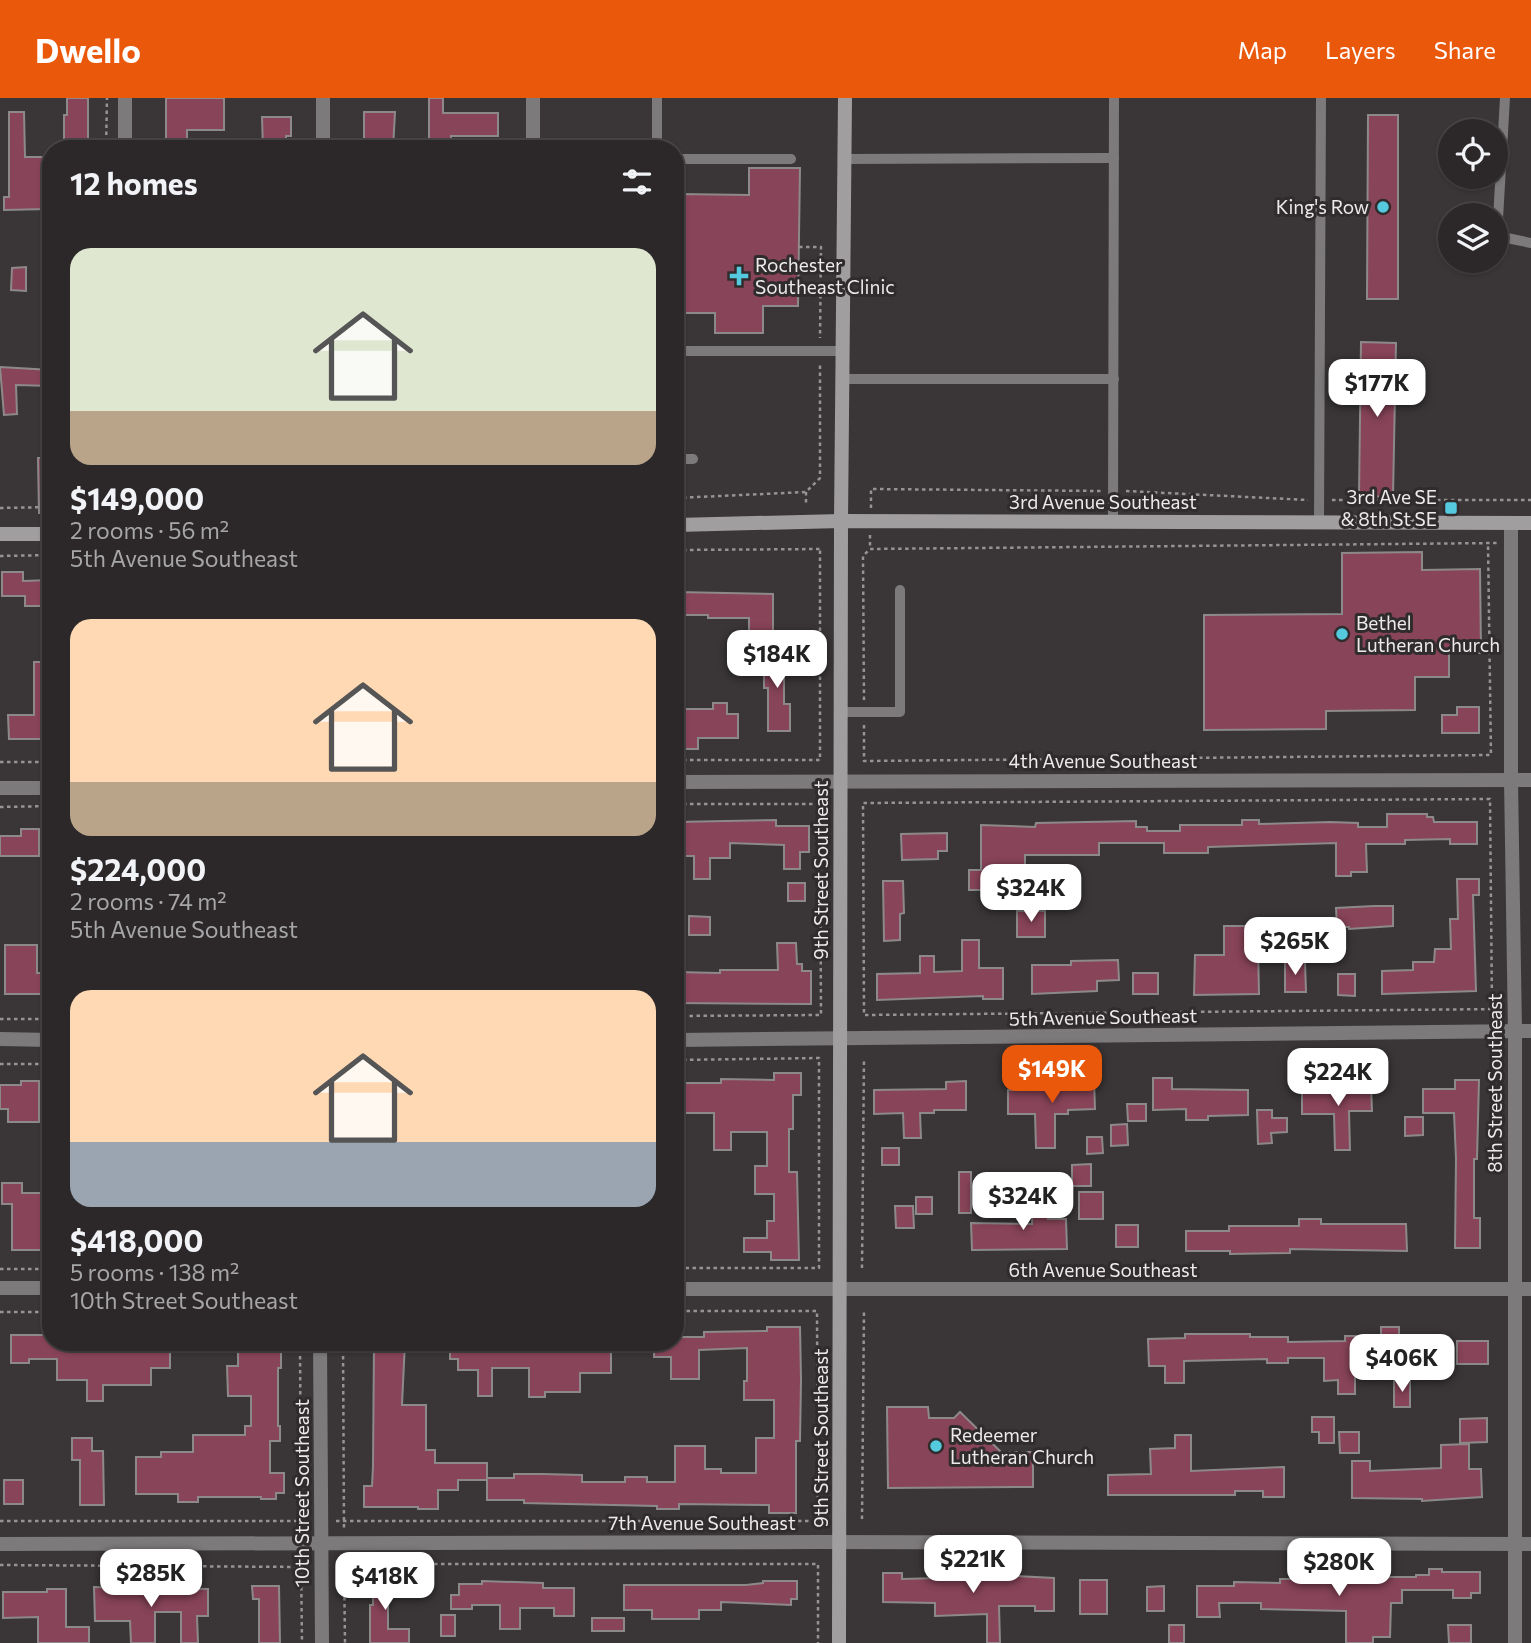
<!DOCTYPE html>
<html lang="en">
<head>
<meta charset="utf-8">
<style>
	body { margin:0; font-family:Commissioner,sans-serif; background:#343031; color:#f1f3f6; height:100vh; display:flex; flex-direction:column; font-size:26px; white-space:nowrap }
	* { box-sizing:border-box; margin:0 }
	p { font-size:23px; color:#a6a6a8 }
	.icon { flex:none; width:38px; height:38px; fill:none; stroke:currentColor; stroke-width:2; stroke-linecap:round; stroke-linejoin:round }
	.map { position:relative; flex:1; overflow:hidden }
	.sheet { position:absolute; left:42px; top:42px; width:642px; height:1211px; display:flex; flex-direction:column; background:#2c2829; border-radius:28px; box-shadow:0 2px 5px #0004,0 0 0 2px #484446 }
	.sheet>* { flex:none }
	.fabs { position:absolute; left:1438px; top:21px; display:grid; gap:14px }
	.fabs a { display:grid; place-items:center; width:70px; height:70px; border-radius:50%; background:#2c2829; box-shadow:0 2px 5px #0004,0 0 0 2px #484446; font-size:35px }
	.price { position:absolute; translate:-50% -60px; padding:0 16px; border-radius:14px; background:#fff; color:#222; font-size:23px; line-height:46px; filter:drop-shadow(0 2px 4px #0008) }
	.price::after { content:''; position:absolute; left:50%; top:42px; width:21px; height:16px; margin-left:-10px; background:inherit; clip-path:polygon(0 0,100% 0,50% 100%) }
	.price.current { background:#ea580c; color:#fff }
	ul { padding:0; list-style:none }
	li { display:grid; align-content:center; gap:14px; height:371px; padding:0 28px }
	li span { display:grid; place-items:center; height:217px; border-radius:21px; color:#555 }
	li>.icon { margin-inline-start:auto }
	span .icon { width:126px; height:126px; fill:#fffc; stroke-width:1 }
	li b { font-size:30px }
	h2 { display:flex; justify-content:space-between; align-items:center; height:84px; padding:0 28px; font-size:30px }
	header { display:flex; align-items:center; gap:42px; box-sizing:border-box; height:98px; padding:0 35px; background:#ea580c; color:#fff }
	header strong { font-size:33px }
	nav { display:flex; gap:38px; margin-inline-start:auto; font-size:24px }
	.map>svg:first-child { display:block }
	.building { fill:#884459; stroke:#8d898a; stroke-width:2 }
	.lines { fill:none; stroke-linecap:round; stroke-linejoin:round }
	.path { stroke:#969394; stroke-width:2.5; stroke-dasharray:3.5 3.5; stroke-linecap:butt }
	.lane { stroke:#7c7a7a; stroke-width:10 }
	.street { stroke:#7c7a7a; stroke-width:14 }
	.secondary { stroke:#a19e9f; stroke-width:14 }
	.poi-dot { fill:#55cadf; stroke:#302c2d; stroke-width:2.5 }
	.labels { text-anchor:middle; stroke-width:6; stroke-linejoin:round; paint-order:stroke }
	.poi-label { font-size:19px; fill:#eceaea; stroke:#302c2d; text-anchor:start }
	.street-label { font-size:19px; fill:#eceaea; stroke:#302c2d }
</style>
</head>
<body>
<header>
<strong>Dwello</strong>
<nav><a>Map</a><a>Layers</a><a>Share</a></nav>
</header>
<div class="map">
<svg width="1531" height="1545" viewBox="0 0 1531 1545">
	<rect width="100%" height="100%" fill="#3a3637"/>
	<!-- building -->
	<g class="building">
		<polygon points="67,0 88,0 88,51 64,51 64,17 67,17"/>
		<polygon points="166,0 224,0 224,32 187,32 187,44 166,44"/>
		<polygon points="429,0 443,0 443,15 498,15 498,38 451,38 451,42 429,42"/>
		<polygon points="9,14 24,14 25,59 49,59 48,111 4,112 4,99 9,99"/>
		<polygon points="364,14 395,14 393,51 364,51"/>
		<polygon points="1368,17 1398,17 1398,201 1367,201"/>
		<polygon points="262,19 291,19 291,38 286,38 286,51 263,51"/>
		<polygon points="749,70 800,70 798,208 763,208 763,235 715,235 715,215 680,215 681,96 749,97"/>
		<polygon points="26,169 26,193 11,192 12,170"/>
		<polygon points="1361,244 1396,245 1393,399 1359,398"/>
		<polygon points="0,269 51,272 51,288 16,287 17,316 4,317"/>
		<polygon points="38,360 51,360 51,415 39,415"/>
		<polygon points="1422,454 1422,472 1480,471 1481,555 1449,555 1449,579 1415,579 1415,612 1326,613 1326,631 1204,632 1204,517 1342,516 1342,455"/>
		<polygon points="2,474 23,474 23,483 51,482 51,508 25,508 25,498 2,498"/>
		<polygon points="676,494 773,496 773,537 749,537 749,520 708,520 708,517 676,517"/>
		<polygon points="768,546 784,546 784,606 790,606 790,633 768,633 768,590 764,590 764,577 768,577"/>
		<polygon points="34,564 46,564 46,626 51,626 51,641 9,641 8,617 34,617"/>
		<polygon points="713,605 727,605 727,616 738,616 738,640 698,640 698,651 677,651 677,611 713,611"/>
		<polygon points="1457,609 1479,609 1479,635 1442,635 1442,617 1457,617"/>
		<polygon points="1387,716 1427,716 1427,719 1433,719 1434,724 1477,724 1477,746 1450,746 1450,741 1405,742 1405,746 1366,746 1367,774 1351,774 1351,778 1336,778 1336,745 1208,749 1208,755 1164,755 1164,745 1099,745 1099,757 1025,757 1025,779 987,780 987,792 969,792 969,772 981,772 981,727 1035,729 1036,725 1136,723 1136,729 1147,729 1147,733 1180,733 1180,727 1242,727 1242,722 1259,722 1259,726 1330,724 1358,725 1358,729 1387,729"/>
		<polygon points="776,722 776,728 809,728 809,754 800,754 800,771 784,771 784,747 730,745 730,760 710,760 710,781 694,781 694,758 679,758 679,744 676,744 676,724"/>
		<polygon points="21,731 39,731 39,758 0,758 0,738 21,738"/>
		<polygon points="947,735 947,753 938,753 938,761 902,762 901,736"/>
		<polygon points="1457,781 1479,781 1479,797 1473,797 1476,893 1382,896 1382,873 1413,872 1413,864 1434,864 1435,851 1451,851 1450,821 1458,821"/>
		<polygon points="883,783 903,783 904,815 900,816 900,842 884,843"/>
		<rect x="788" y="785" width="17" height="18"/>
		<polygon points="1374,808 1393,808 1393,828 1349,831 1349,829 1337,829 1336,810"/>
		<rect x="1017" y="813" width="28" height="26"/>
		<polygon points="689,818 710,819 710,837 689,837"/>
		<polygon points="1224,828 1270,828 1270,833 1282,832 1283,847 1258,848 1259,896 1194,897 1195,857 1224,857"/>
		<polygon points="962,842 979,842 979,870 1003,870 1003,901 983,901 983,898 877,902 877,876 920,875 920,858 934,858 934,874 962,873"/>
		<polygon points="777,845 796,845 797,866 802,866 802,873 811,873 811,906 676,905 676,874 720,875 720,872 778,872"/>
		<polygon points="5,847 37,847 37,875 51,875 51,896 5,896"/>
		<polygon points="1118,862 1119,882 1097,883 1097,893 1032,896 1032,867 1071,867 1071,863"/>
		<polygon points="1285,864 1305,864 1306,894 1285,894"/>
		<rect x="1133" y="875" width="25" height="21"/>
		<polygon points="1338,876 1355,876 1355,898 1338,897"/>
		<polygon points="774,975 801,975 801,997 793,997 793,1031 789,1031 789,1074 797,1074 799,1162 771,1162 771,1154 744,1154 744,1140 767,1140 767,1123 774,1123 774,1096 755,1096 755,1068 767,1068 767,1034 731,1034 731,1052 714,1052 714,1015 685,1015 685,985 721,985 721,981 774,982"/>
		<polygon points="1046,980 1094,981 1095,1011 1068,1012 1068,1016 1055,1016 1055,1050 1036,1050 1035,1016 1008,1016 1008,992 1046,992"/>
		<polygon points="1153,980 1172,980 1172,991 1248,992 1248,1017 1208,1018 1208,1022 1186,1022 1186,1011 1153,1012"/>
		<polygon points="1455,982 1479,982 1477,1061 1474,1061 1474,1120 1480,1120 1480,1150 1455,1150 1456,1061 1454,1015 1423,1015 1423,991 1455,991"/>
		<polygon points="21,983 39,983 39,1024 8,1024 8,1011 0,1011 0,987 21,987"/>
		<polygon points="966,983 966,1012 934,1012 934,1015 920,1015 921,1040 904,1040 903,1015 874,1016 874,992 946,991 946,984"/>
		<polygon points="1371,988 1372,1013 1349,1013 1350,1052 1335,1052 1334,1016 1302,1016 1302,992 1347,992 1347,989"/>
		<polygon points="1127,1006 1146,1006 1146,1023 1128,1023"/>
		<polygon points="1257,1012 1272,1012 1272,1020 1287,1020 1287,1034 1271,1035 1272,1045 1258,1046"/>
		<polygon points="1405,1019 1423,1019 1423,1037 1405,1038"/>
		<polygon points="1127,1026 1128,1047 1111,1048 1111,1027"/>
		<polygon points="1087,1039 1102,1039 1103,1055 1087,1056"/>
		<rect x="882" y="1050" width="17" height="17"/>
		<polygon points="1091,1066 1091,1088 1072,1088 1072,1067"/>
		<rect x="959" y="1074" width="12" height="41"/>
		<polygon points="2,1085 22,1085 22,1095 51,1095 51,1152 12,1152 12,1106 2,1106"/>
		<rect x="1079" y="1094" width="24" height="27"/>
		<polygon points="1033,1095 1048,1095 1048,1121 1066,1121 1067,1151 972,1152 971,1125 1032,1126"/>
		<rect x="916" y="1099" width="16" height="17"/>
		<polygon points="895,1108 913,1108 914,1130 896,1130"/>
		<polygon points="1299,1121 1321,1121 1321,1126 1406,1126 1407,1153 1290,1151 1290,1155 1230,1156 1230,1153 1186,1153 1186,1133 1229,1133 1229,1128 1299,1128"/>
		<rect x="1116" y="1127" width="22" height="22"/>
		<polygon points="767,1229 800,1229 801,1282 800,1343 796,1343 796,1415 769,1415 769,1407 679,1406 679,1411 657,1411 657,1408 524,1405 524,1402 487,1402 487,1382 458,1382 458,1392 438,1392 438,1411 418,1411 418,1409 364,1409 364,1388 372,1388 373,1368 374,1244 405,1244 402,1307 426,1307 426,1352 435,1352 435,1365 487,1365 487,1380 514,1380 514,1376 542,1376 582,1377 582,1384 625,1384 625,1379 647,1379 647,1384 675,1384 675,1348 705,1348 705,1371 721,1371 721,1375 756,1375 756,1340 774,1340 774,1302 744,1302 744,1283 747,1283 747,1250 699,1252 699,1281 671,1281 671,1259 654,1259 654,1244 676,1244 676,1239 704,1239 704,1234 767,1233"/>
		<polygon points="1381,1229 1399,1229 1399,1253 1366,1253 1366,1263 1355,1263 1355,1296 1338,1296 1338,1282 1324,1283 1324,1260 1288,1260 1288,1265 1267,1265 1267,1261 1184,1263 1184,1285 1165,1285 1165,1268 1149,1268 1148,1241 1185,1240 1185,1236 1250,1236 1250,1239 1288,1239 1288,1244 1345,1243 1345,1238 1381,1238"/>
		<polygon points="11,1237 50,1237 51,1244 170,1244 170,1270 151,1270 151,1287 103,1287 103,1303 87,1303 87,1282 57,1282 57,1261 29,1261 29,1265 11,1265"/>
		<rect x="1457" y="1243" width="31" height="23"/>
		<polygon points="238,1244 281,1244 281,1270 278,1270 278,1328 280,1328 280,1343 270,1343 270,1375 284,1375 284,1395 276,1395 276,1401 261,1401 261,1399 198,1399 198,1404 178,1404 178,1396 136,1396 136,1359 161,1359 161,1354 193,1354 193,1337 245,1337 245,1328 251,1328 251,1298 228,1298 227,1268 238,1268"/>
		<polygon points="450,1244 611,1244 611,1275 580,1275 580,1294 545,1294 545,1299 529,1299 529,1270 492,1270 492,1298 478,1298 478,1272 458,1272 458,1261 450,1261"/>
		<polygon points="1410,1282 1410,1309 1394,1309 1394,1283"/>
		<polygon points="887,1309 928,1309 929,1320 954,1320 960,1314 1001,1354 1033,1354 1033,1389 888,1390"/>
		<polygon points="1312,1319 1334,1319 1334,1345 1319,1345 1319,1334 1312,1334"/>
		<polygon points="1487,1320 1487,1344 1460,1345 1460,1321"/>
		<polygon points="1339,1334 1359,1334 1359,1355 1340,1355"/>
		<polygon points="1175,1337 1191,1337 1191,1373 1284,1369 1284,1399 1263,1399 1263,1393 1235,1393 1235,1397 1108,1397 1108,1377 1151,1376 1150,1351 1175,1350"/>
		<polygon points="72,1340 92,1340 92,1353 103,1353 104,1407 80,1407 80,1362 72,1362"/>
		<polygon points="1469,1346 1469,1371 1481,1371 1482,1399 1422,1403 1422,1401 1352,1400 1352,1363 1370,1363 1370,1373 1441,1370 1441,1347"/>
		<rect x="4" y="1382" width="19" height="24"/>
		<polygon points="1429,1471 1442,1471 1442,1474 1480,1474 1480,1495 1471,1495 1471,1500 1453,1500 1453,1492 1402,1492 1402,1505 1391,1505 1390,1539 1373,1539 1373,1545 1346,1545 1346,1513 1261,1511 1261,1505 1219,1505 1220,1519 1197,1519 1197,1488 1234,1488 1234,1484 1280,1485 1280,1481 1309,1481 1309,1478 1329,1478 1330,1484 1367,1483 1367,1479 1416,1479 1416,1477 1429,1477"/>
		<polygon points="883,1475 902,1475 902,1481 1014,1478 1054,1480 1054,1513 1035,1513 1035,1508 999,1508 1000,1545 987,1545 987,1516 935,1518 935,1505 883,1504"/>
		<polygon points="373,1478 399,1478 399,1497 388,1497 388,1531 409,1531 409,1545 370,1545 370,1507 373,1507"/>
		<rect x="1080" y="1482" width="27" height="34"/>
		<polygon points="482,1483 543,1485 543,1490 574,1490 574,1518 554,1518 554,1510 520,1510 520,1531 500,1531 500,1507 472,1507 472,1511 451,1511 451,1497 459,1497 459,1486 482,1486"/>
		<polygon points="763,1483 797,1483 797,1501 791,1501 791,1507 721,1504 721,1512 699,1512 699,1521 652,1521 652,1512 624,1512 624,1487 746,1487 763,1485"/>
		<polygon points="252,1488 279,1488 280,1545 259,1545 259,1501 253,1501"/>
		<polygon points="1164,1488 1164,1513 1147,1513 1147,1489"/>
		<polygon points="94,1489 208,1491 208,1518 197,1518 198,1545 181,1545 181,1514 155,1514 155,1545 131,1545 130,1523 95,1523"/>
		<polygon points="47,1491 66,1491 66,1529 89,1529 89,1545 38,1545 38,1519 3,1520 3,1494 47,1494"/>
		<rect x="441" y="1517" width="14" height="21"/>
		<rect x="592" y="1520" width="32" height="13"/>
		<rect x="1169" y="1527" width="15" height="18"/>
		<polygon points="1448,1527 1471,1527 1471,1545 1449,1545"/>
	</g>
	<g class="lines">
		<!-- path -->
		<g class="path">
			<polyline points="106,51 107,0"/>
			<polyline points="799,149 821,149 820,240"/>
			<polyline points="1126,393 1308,402"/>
			<polyline points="806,394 806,408"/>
			<polyline points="676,400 806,394 820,380 820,264"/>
			<polyline points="1332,402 1531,402"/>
			<polyline points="0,410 51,409"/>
			<polyline points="871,410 871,391 1102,393"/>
			<polyline points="870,437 870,451"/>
			<polyline points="676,452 822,451"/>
			<polyline points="0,458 51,457"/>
			<polyline points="864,602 863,458 870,451 1497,445"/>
			<polyline points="864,627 864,663 1491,657 1488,446"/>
			<polyline points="676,662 820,662 820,450"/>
			<polyline points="0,664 51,664"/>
			<polyline points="676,706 820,706 821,917 676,918"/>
			<polyline points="0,709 51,708"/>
			<polyline points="1492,911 1490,701 863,705 864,917 1500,911"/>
			<polyline points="0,921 51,921"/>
			<polyline points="676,962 819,960 819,1170 676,1170"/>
			<polyline points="0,966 51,966"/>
			<polyline points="862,1170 864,960"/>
			<polyline points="0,1171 51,1171"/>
			<polyline points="0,1214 51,1214"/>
			<polyline points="300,1244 301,1430"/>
			<polyline points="343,1244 344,1430"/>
			<polyline points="862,1421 864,1212"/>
			<polyline points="0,1423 305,1423"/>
			<polyline points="336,1423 818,1423 817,1213 676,1213"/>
			<polyline points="301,1461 302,1545"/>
			<polyline points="344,1464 345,1545"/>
			<polyline points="336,1466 818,1466 818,1545"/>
			<polyline points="0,1467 305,1469"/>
		</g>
		<!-- lane -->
		<g class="lane">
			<polyline points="1505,0 1497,138 1531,145"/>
			<polyline points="657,51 657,0"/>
			<polyline points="676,61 791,61"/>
			<polyline points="845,61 1114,60"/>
			<polyline points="676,253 843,253"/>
			<polyline points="843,281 1114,281"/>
			<polyline points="676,361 693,361"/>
			<polyline points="1113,423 1114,0"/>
			<polyline points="1319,423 1321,0"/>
			<polyline points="841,614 900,614 900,492"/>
		</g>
		<!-- street -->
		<g class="street">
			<polyline points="125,51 125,0"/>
			<polyline points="323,51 323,0"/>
			<polyline points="533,51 533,0"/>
			<polyline points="1511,425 1511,682 1515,934 1515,1545"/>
			<polyline points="676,684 1531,682"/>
			<polyline points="0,690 51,690"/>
			<polyline points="0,941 51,942"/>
			<polyline points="676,942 1531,933"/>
			<polyline points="0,1190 51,1190"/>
			<polyline points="676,1191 1531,1191"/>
			<polyline points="320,1244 322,1545"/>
			<polyline points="0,1446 818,1444 1531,1446"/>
		</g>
		<!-- secondary -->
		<g class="secondary">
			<polyline points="676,427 841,423 1531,425"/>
			<polyline points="0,436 51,436"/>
			<polyline points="839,1545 841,423 845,0"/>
		</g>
	</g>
	<!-- markers -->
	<g class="poi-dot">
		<circle cx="1383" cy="109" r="7"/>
		<path d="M735.5 167.5h7v7h7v7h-7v7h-7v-7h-7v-7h7z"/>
		<rect x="1444" y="403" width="14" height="14" rx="3.5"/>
		<circle cx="1342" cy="536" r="7"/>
		<circle cx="936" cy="1348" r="7"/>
	</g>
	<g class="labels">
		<!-- poi labels -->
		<g class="poi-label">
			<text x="1369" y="116" text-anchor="end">King's Row</text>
			<text x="755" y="174">Rochester<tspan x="755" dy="22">Southeast Clinic</tspan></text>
			<text x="1437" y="406" text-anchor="end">3rd Ave SE<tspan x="1437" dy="22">&amp; 8th St SE</tspan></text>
			<text x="1356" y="532">Bethel<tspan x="1356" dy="22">Lutheran Church</tspan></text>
			<text x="950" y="1344">Redeemer<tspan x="950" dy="22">Lutheran Church</tspan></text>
		</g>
		<!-- street labels -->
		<g class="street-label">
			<text x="1103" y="411">3rd Avenue Southeast</text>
			<text x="1103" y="670">4th Avenue Southeast</text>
			<text transform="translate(821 772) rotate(-90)" y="7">9th Street Southeast</text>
			<text transform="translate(1103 919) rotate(-1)" y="7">5th Avenue Southeast</text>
			<text transform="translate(1495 985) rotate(-90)" y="7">8th Street Southeast</text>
			<text x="1103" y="1179">6th Avenue Southeast</text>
			<text transform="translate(821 1340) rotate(-90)" y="7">9th Street Southeast</text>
			<text transform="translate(302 1395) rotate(-90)" y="7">10th Street Southeast</text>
			<text x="702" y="1432">7th Avenue Southeast</text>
		</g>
	</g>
</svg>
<div class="fabs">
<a><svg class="icon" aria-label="locate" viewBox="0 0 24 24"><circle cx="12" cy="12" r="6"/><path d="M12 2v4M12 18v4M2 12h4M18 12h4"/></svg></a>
<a><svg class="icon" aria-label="layers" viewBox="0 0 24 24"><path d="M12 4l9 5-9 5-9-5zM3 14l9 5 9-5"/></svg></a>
</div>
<b class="price" style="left:1377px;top:321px">$177K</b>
<b class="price" style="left:777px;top:592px">$184K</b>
<b class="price" style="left:1031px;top:826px">$324K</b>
<b class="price" style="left:1295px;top:879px">$265K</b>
<b class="price current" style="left:1052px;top:1007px">$149K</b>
<b class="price" style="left:1338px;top:1010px">$224K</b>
<b class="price" style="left:1023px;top:1134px">$324K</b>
<b class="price" style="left:1402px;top:1296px">$406K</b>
<b class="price" style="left:973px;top:1497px">$221K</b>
<b class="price" style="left:1339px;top:1500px">$280K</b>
<b class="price" style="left:151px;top:1511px">$285K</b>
<b class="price" style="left:385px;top:1514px">$418K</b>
<section class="sheet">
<h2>12 homes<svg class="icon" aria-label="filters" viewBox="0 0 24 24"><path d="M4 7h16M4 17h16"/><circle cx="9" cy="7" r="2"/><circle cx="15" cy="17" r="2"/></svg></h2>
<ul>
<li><span style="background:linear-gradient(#dfe7d0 75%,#b9a48a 0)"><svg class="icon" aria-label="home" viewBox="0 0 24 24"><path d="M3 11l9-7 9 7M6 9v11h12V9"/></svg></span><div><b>$149,000</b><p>2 rooms · 56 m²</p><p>5th Avenue Southeast</p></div></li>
<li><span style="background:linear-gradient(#ffd9b3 75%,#b9a48a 0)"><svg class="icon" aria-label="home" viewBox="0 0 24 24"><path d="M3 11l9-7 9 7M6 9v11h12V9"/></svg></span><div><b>$224,000</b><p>2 rooms · 74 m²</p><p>5th Avenue Southeast</p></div></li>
<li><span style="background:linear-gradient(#ffd9b3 70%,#9aa5b1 0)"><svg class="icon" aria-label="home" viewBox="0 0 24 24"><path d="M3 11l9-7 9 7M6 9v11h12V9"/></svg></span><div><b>$418,000</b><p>5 rooms · 138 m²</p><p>10th Street Southeast</p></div></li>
</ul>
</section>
</div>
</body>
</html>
